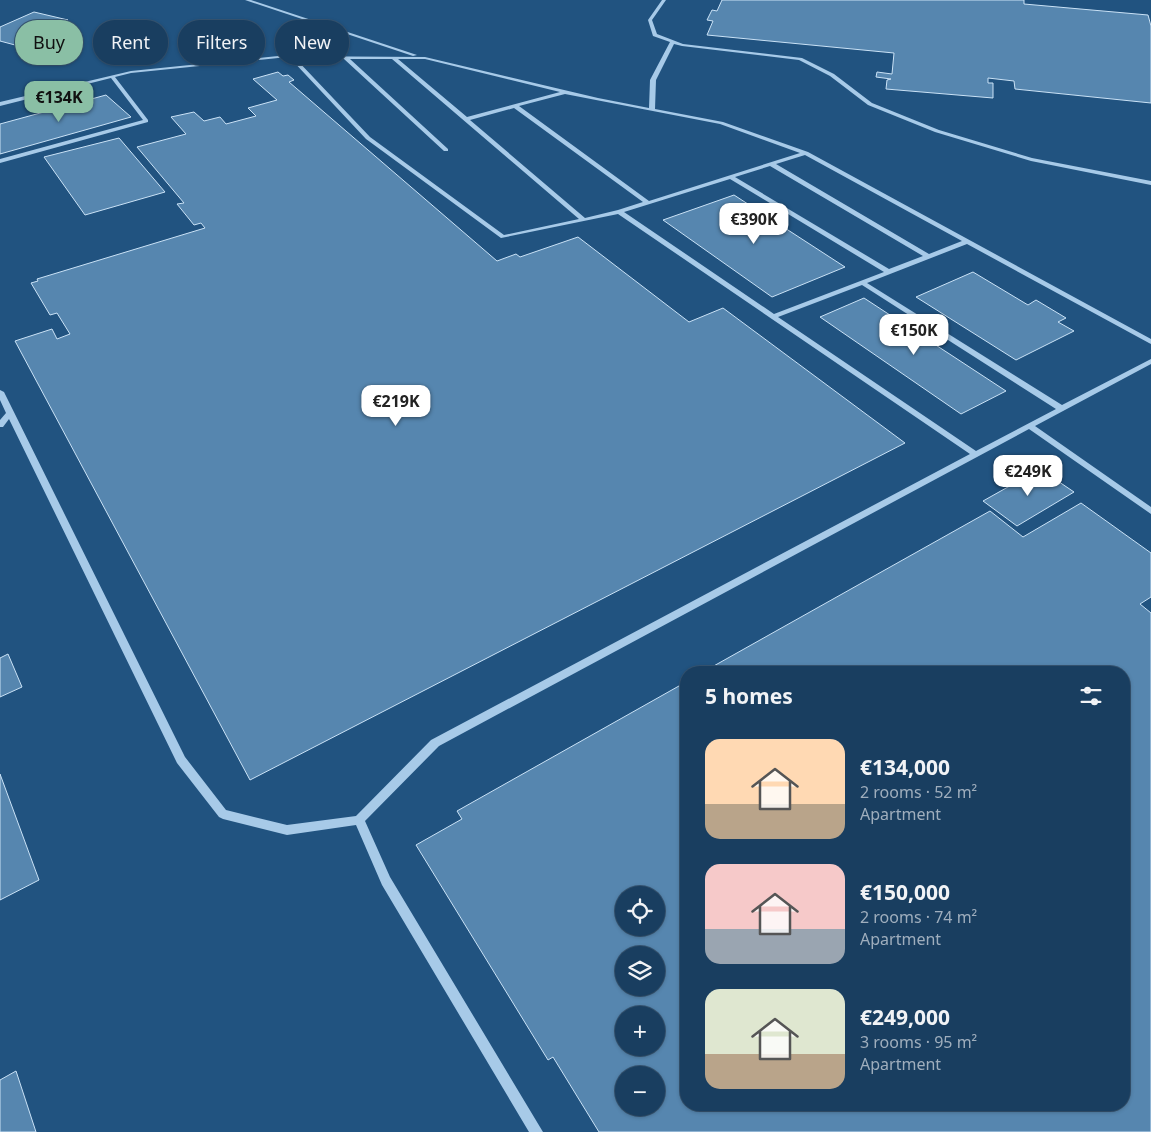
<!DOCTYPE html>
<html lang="en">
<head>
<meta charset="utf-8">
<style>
	body { margin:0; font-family:"Noto Sans",sans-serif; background:#264969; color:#f1f3f6; height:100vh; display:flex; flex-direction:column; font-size:19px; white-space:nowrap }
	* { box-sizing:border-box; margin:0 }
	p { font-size:16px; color:#9faebd }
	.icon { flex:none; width:28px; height:28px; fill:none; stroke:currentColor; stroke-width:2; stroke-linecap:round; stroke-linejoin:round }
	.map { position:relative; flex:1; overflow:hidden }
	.side { position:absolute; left:680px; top:666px; width:450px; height:445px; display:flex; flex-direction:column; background:#193e60; border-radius:20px; box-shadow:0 1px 4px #0004,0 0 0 1px #375775 }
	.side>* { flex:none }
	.hud { position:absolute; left:15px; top:20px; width:475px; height:45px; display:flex; gap:10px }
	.buttons { position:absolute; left:615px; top:886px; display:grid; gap:10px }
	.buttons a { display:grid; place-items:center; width:50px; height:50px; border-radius:50%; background:#193e60; box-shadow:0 1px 4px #0004,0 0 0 1px #375775; font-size:25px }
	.price { position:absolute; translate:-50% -42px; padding:0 11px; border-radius:10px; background:#fff; color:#222; font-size:16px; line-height:32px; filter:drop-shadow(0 1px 2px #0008) }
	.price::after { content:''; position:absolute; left:50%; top:30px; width:15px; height:11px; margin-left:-8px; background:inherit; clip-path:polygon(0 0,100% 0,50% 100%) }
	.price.active { background:#8abfa5; color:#111 }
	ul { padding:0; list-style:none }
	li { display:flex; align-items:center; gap:15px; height:125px; padding:0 25px }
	li span { display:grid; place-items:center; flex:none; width:140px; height:100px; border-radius:15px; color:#555 }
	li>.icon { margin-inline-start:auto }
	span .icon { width:60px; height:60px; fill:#fffc; stroke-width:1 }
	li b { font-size:21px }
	h2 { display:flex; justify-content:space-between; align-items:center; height:60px; padding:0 25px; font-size:21px }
	.pill { padding:0 18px; border-radius:22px; background:#193e60; box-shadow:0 1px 4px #0004,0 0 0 1px #375775; font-size:18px; line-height:45px }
	.pill.active { background:#8abfa5; color:#111 }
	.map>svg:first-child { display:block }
	.building { fill:#5686af; stroke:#cae2f6; fill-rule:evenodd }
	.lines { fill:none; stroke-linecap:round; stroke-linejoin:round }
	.minor { fill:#a7cae8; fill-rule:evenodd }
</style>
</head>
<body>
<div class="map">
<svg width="1151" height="1132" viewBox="0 0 1151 1132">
	<rect width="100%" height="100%" fill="#215380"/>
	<!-- building -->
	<g class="building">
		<polygon points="722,0 1024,0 1024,4 1148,15 1151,26 1151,103 1015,89 1014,81 988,78 988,83 993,83 993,98 886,89 887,80 891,79 876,77 877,72 892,74 894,53 707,35 713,21 707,20 712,10 717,11"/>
		<polygon points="34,12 68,20 15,45 0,41 0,27"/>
		<polygon points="278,72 283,76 288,75 294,80 289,82 497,261 516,254 520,257 578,237 689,322 723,308 905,443 250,780 15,341 52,329 57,339 70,334 57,313 50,315 31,283 38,281 37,279 205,228 201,223 194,225 177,204 184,203 137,147 186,134 171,117 194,112 204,121 220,117 226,124 256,116 248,108 277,100 253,79"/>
		<polygon points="106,95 131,117 0,154 0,124"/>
		<polygon points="119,138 165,192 85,215 44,157"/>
		<polygon points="734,195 845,267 772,297 663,220"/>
		<polygon points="973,272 1028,305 1036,300 1066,318 1058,322 1074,331 1016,360 916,297"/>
		<polygon points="864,298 1006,391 961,414 820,317"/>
		<polygon points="1040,469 1074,492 1017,526 983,501"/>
		<path d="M 1081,503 L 1151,553 L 1151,597 L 1140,604 L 1151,613 L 1151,1132 L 599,1132 L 553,1057 L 548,1060 L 416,845 L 462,819 L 457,811 L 686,682 L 686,1105 L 1124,1105 L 1124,672 L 703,672 L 990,511 L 1023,537 ZM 624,895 L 656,895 L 656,928 L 624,928 ZM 624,955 L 656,955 L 656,988 L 624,988 ZM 624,1015 L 656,1015 L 656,1048 L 624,1048 ZM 624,1075 L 656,1075 L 656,1108 L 624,1108 Z"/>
		<polygon points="8,654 22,687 0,697 0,658"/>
		<polygon points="0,774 39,880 0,900"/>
		<polygon points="16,1071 36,1132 0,1132 0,1080"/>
	</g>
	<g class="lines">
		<!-- minor -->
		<g class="minor">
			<polygon points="245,0 251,0 417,55 413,56"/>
			<path d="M 662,0 L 666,0 L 652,20 L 657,34 L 683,44 L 802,58 L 834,74 L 872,103 L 939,130 L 1032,158 L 1151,181 L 1151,185 L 1031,161 L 935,132 L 868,105 L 830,76 L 799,60 L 682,46 L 674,44 L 656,80 L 655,109 L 723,122 L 808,152 L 1151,339 L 1151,344 L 1149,343 L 967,244 L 867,283 L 1062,405 L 1151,359 L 1151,364 L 1035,426 L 1151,507 L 1151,514 L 1029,429 L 439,746 L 365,821 L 390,877 L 543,1132 L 529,1132 L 382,885 L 356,825 L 287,835 L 223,819 L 219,817 L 177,763 L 9,419 L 3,427 L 0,427 L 0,420 L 6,413 L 0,400 L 0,390 L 4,392 L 185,757 L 226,810 L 287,825 L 356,816 L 431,740 L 970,454 L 618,214 L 501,238 L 366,139 L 290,58 L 278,58 L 131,73 L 115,77 L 148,120 L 148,122 L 0,163 L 0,159 L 143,120 L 111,78 L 0,106 L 0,102 L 131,71 L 278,56 L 425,57 L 598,98 L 649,108 L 650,80 L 670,42 L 653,36 L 648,20 ZM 295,58 L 344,59 L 444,151 L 448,151 L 448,149 L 350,59 L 392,59 L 579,219 L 504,235 L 370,137 ZM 398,59 L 425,59 L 560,92 L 467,117 ZM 565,94 L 720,124 L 800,153 L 649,201 L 519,106 ZM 514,108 L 643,202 L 618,210 L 585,218 L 470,120 ZM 805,155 L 962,241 L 929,254 L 776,164 ZM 770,166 L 923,256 L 889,269 L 735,177 ZM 730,179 L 884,272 L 774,314 L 624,212 ZM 862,285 L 1056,409 L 976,451 L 778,317 Z"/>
		</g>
	</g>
</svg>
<div class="buttons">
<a><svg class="icon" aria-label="locate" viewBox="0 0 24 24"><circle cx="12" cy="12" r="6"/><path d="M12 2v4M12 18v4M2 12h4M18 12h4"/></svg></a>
<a><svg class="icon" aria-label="layers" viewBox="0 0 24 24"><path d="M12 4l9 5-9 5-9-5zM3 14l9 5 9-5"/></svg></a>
<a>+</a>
<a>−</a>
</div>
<b class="price active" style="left:59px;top:123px">€134K</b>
<b class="price" style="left:754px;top:245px">€390K</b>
<b class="price" style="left:914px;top:356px">€150K</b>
<b class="price" style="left:396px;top:427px">€219K</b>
<b class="price" style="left:1028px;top:497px">€249K</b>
<div class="hud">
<a class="pill active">Buy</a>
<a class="pill">Rent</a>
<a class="pill">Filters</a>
<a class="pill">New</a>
</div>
<section class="side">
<h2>5 homes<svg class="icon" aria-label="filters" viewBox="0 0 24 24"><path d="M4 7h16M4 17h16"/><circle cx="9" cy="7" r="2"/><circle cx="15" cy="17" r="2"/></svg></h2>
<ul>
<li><span style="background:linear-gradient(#ffd9b3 65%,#b9a48a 0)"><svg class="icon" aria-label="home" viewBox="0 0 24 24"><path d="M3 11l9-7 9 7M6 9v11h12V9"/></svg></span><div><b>€134,000</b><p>2 rooms · 52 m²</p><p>Apartment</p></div></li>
<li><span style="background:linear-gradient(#f6c9c9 65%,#9aa5b1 0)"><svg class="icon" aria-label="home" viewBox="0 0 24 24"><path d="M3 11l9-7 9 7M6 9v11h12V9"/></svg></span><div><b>€150,000</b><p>2 rooms · 74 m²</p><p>Apartment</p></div></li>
<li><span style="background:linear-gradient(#dfe7d0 65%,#b9a48a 0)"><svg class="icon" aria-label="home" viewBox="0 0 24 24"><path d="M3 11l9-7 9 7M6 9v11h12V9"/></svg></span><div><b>€249,000</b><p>3 rooms · 95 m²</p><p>Apartment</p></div></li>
</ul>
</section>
</div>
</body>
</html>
